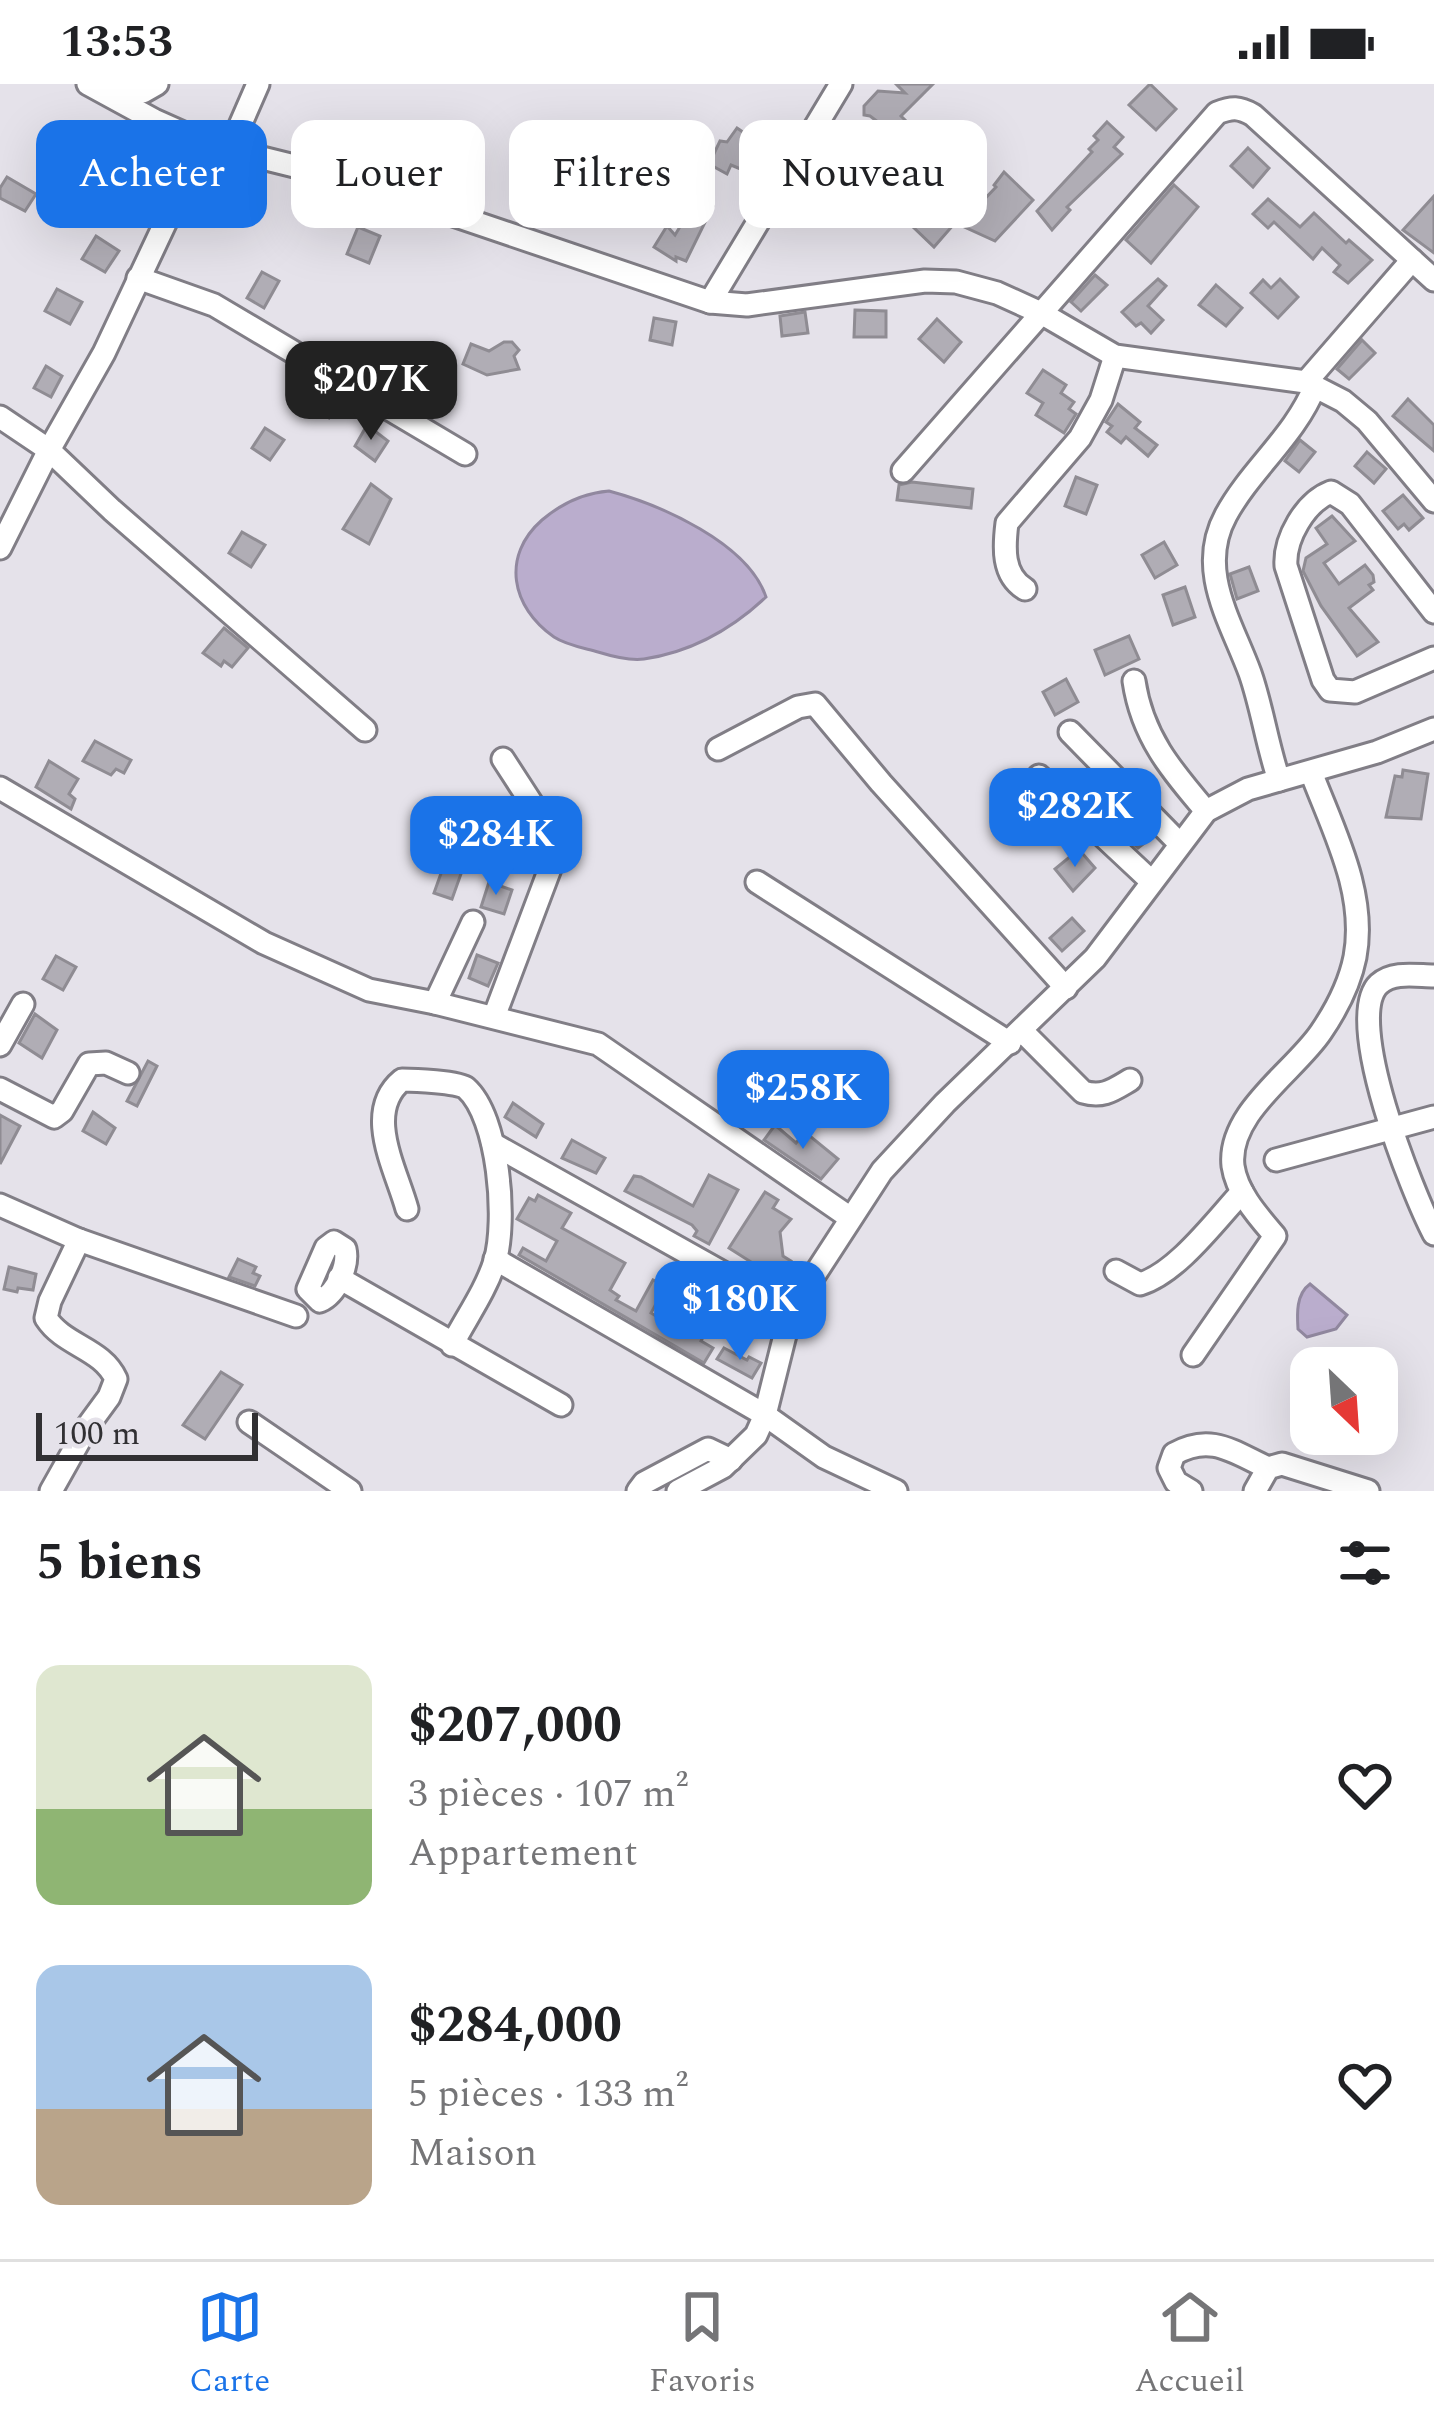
<!DOCTYPE html>
<html lang="fr">
<head>
<meta charset="utf-8">
<style>
	body { margin:0; font-family:Spectral,serif; background:#f6f6f6; color:#202124; height:100vh; display:flex; flex-direction:column; font-size:45px; white-space:nowrap }
	* { box-sizing:border-box; margin:0 }
	p { font-size:39px; color:#757577 }
	.icon { flex:none; width:66px; height:66px; fill:none; stroke:currentColor; stroke-width:2; stroke-linecap:round; stroke-linejoin:round }
	.map { position:relative; height:1407px; overflow:hidden }
	.details { display:flex; flex-direction:column; background:#fff; flex:1 }
	.details>* { flex:none }
	.guide { position:absolute; left:36px; top:36px; width:1362px; height:108px; display:flex; gap:24px }
	.needle { width:78px; rotate:155deg }
	.tools { position:absolute; left:1290px; top:1263px; display:grid; gap:24px }
	.tools a { display:grid; place-items:center; width:108px; height:108px; border-radius:24px; background:#fff; box-shadow:0 12px 48px #0002; font-size:60px }
	.scale { position:absolute; left:36px; bottom:30px; width:222px; box-sizing:border-box; padding-left:12px; border:6px solid #313033; border-top:0; font-size:33px; line-height:42px; white-space:nowrap; color:#313033; -webkit-text-stroke:9px #e5e2ea; paint-order:stroke }
	.price { position:absolute; translate:-50% -102px; padding:0 27px; border-radius:24px; background:#1a73e8; color:#fff; font-size:39px; line-height:78px; filter:drop-shadow(0 3px 6px #0008) }
	.price::after { content:''; position:absolute; left:50%; top:72px; width:36px; height:27px; margin-left:-18px; background:inherit; clip-path:polygon(0 0,100% 0,50% 100%) }
	.price.on { background:#222; color:#fff }
	ul { padding:0; list-style:none }
	li { display:flex; align-items:center; gap:36px; height:300px; padding:0 36px }
	li span { display:grid; place-items:center; flex:none; width:336px; height:240px; border-radius:24px; color:#555 }
	li>.icon { margin-inline-start:auto }
	span .icon { width:144px; height:144px; fill:#fffc; stroke-width:1 }
	li b { font-size:51px }
	h2 { display:flex; justify-content:space-between; align-items:center; height:144px; padding:0 36px; font-size:51px }
	.pill { padding:0 42px; border-radius:24px; background:#fff; box-shadow:0 12px 48px #0002; font-size:42px; line-height:108px }
	.pill.on { background:#1a73e8; color:#fff }
	.status { display:flex; justify-content:space-between; align-items:center; height:84px; padding:0 60px; background:#fff; direction:ltr }
	.status svg { height:33px; fill:currentColor }
	.menu { display:flex; justify-content:space-around; align-items:center; height:168px; border-top:3px solid #e0e0e0; background:#fff; font-size:33px; color:#757577 }
	.menu a { display:grid; justify-items:center; gap:6px }
	.menu .on { color:#1a73e8 }
	.map>svg:first-child { display:block }
	.water { fill:#baadcd; stroke:#91889f; stroke-width:3 }
	.building { fill:#b0adb5; stroke:#8f8c93; stroke-width:3 }
	.lines { fill:none; stroke-linecap:round; stroke-linejoin:round }
	.minor-casing { stroke:#817e86; stroke-width:27 }
	.minor { stroke:#fff; stroke-width:21 }
</style>
</head>
<body>
<div class="status"><b>13:53</b><svg viewBox="0 0 49 12"><path d="M0 12V9h3v3zM5 12V6h3v6zM10 12V3h3v9zM15 12V0h3v12zM26 1h20v11H26zM47 4h2v5h-2z"/></svg></div>
<div class="map">
<svg width="1434" height="1407" viewBox="0 0 1434 1407">
	<rect width="100%" height="100%" fill="#e5e2ea"/>
	<!-- water -->
	<g class="water">
		<path d="M 609,407 C 661,421 748,459 766,513 C 732,545 691,568 644,575 C 630,577 611,572 598,568 C 584,564 566,561 554,553 C 511,523 501,472 542,436 C 562,419 584,409 609,407 Z"/>
		<path d="M 1310,1200 L 1347,1231 L 1336,1245 L 1307,1253 L 1298,1245 C 1297,1230 1296,1210 1310,1200 Z"/>
	</g>
	<!-- building -->
	<g class="building">
		<polygon points="896,0 933,0 901,32 907,38 895,51 870,32 864,31 864,22 878,7 905,9"/>
		<polygon points="1150,0 1176,25 1156,46 1129,21"/>
		<polygon points="1107,38 1123,53 1114,63 1122,70 1067,123 1070,126 1052,146 1037,127 1092,68 1089,65 1098,56 1094,52"/>
		<polygon points="844,40 861,55 855,60 866,71 850,87 827,65 836,56 832,51"/>
		<polygon points="737,44 759,59 743,86 731,81 727,90 709,80 720,57 727,58"/>
		<polygon points="1248,64 1269,84 1253,103 1231,82"/>
		<polygon points="139,80 160,92 149,112 128,100"/>
		<polygon points="232,84 252,90 238,111 230,106 210,127 197,114 202,108 199,105 209,97 218,104"/>
		<polygon points="1004,88 1033,116 995,157 960,141 996,103 994,101"/>
		<polygon points="7,93 36,110 25,127 0,114 0,104"/>
		<polygon points="843,95 870,120 859,132 853,126 848,132 827,113"/>
		<polygon points="1174,101 1198,123 1151,179 1126,156"/>
		<polygon points="1434,112 1434,169 1403,146"/>
		<polygon points="698,113 713,122 686,177 676,173 676,177 654,163 667,142 675,151"/>
		<polygon points="1268,115 1300,143 1314,129 1346,159 1349,156 1372,176 1348,199 1334,188 1340,181 1322,164 1313,175 1274,138 1268,144 1253,130"/>
		<polygon points="933,120 955,139 934,163 911,141"/>
		<polygon points="358,143 380,152 369,179 347,170"/>
		<polygon points="96,152 119,167 105,188 82,175"/>
		<polygon points="262,188 279,197 264,224 247,214"/>
		<polygon points="1095,191 1107,201 1081,227 1071,218"/>
		<polygon points="1158,195 1166,202 1148,222 1163,236 1151,249 1141,239 1136,242 1122,228"/>
		<polygon points="1280,195 1298,213 1278,234 1251,209 1263,196 1271,204"/>
		<polygon points="1216,201 1242,224 1226,242 1199,221"/>
		<polygon points="57,205 82,218 70,240 45,227"/>
		<polygon points="855,226 886,227 886,253 854,253"/>
		<polygon points="805,228 808,249 782,252 780,232"/>
		<polygon points="654,234 676,238 672,261 650,256"/>
		<polygon points="937,235 961,258 944,278 919,255"/>
		<polygon points="1362,256 1375,269 1349,295 1337,285"/>
		<polygon points="504,258 512,258 519,266 514,272 519,285 487,291 463,280 471,260 489,267"/>
		<polygon points="46,282 62,292 51,313 34,304"/>
		<polygon points="1043,286 1066,301 1061,309 1074,318 1069,325 1076,330 1064,349 1036,331 1043,319 1027,309"/>
		<polygon points="311,296 349,319 343,328 336,323 329,334 299,314"/>
		<polygon points="1408,315 1434,341 1434,367 1393,332"/>
		<polygon points="1118,320 1140,338 1135,344 1157,361 1148,372 1126,353 1121,359 1107,348 1112,342 1106,338"/>
		<polygon points="367,341 388,357 375,377 355,362"/>
		<polygon points="265,344 284,356 270,376 252,364"/>
		<polygon points="1300,356 1315,368 1299,388 1285,377"/>
		<polygon points="1367,368 1386,385 1374,399 1355,382"/>
		<polygon points="1076,393 1097,401 1086,430 1065,422"/>
		<polygon points="912,398 973,405 971,424 897,416 899,401"/>
		<polygon points="371,400 391,415 369,460 343,445"/>
		<polygon points="1403,411 1423,434 1409,446 1404,440 1398,445 1383,427"/>
		<polygon points="1332,432 1355,457 1324,479 1339,500 1365,481 1373,491 1374,498 1369,501 1373,506 1349,524 1378,558 1357,572 1321,522 1303,487 1306,474 1327,460 1316,444"/>
		<polygon points="242,448 265,461 251,483 229,469"/>
		<polygon points="1164,458 1177,481 1155,494 1142,471"/>
		<polygon points="1249,483 1258,507 1237,515 1230,490"/>
		<polygon points="1185,503 1195,533 1173,541 1163,511"/>
		<polygon points="224,544 248,564 232,583 224,577 221,582 203,569"/>
		<polygon points="1129,552 1139,575 1105,591 1095,566"/>
		<polygon points="1066,595 1078,618 1055,631 1043,608"/>
		<polygon points="95,657 131,676 124,689 116,685 111,691 83,677"/>
		<polygon points="49,677 78,695 69,710 75,715 71,725 36,703"/>
		<polygon points="1403,686 1428,690 1421,735 1386,733 1395,692 1402,693"/>
		<polygon points="1132,733 1152,753 1138,764 1117,744"/>
		<polygon points="1082,769 1095,784 1073,807 1055,785 1072,771 1075,774"/>
		<polygon points="444,781 462,787 452,815 434,809"/>
		<polygon points="489,798 512,806 504,830 481,823"/>
		<polygon points="1072,834 1084,847 1062,867 1050,854"/>
		<polygon points="477,871 498,879 488,902 469,894"/>
		<polygon points="56,872 76,883 63,906 43,895"/>
		<polygon points="35,930 57,946 42,974 19,959"/>
		<polygon points="148,977 157,982 137,1022 127,1017"/>
		<polygon points="869,1009 886,1024 870,1041 853,1027"/>
		<polygon points="513,1019 543,1040 536,1053 505,1033"/>
		<polygon points="93,1028 115,1044 106,1060 83,1047"/>
		<polygon points="0,1031 20,1042 0,1080"/>
		<polygon points="775,1041 796,1059 805,1048 838,1075 821,1095 764,1056"/>
		<polygon points="572,1056 605,1074 596,1089 562,1074"/>
		<polygon points="709,1091 738,1106 709,1160 694,1152 697,1147 692,1141 625,1107 634,1092 641,1093 693,1122"/>
		<polygon points="765,1108 778,1116 773,1124 791,1135 780,1148 783,1172 791,1177 783,1192 772,1186 770,1190 729,1164"/>
		<polygon points="538,1111 571,1129 562,1144 625,1179 610,1206 619,1212 616,1216 636,1227 653,1196 666,1202 651,1229 671,1241 691,1205 720,1221 701,1257 713,1264 704,1279 519,1171 523,1164 546,1177 557,1157 517,1135 529,1114 535,1117"/>
		<polygon points="238,1175 256,1183 253,1189 260,1192 255,1202 229,1193"/>
		<polygon points="9,1183 36,1190 33,1206 18,1204 17,1208 4,1205"/>
		<polygon points="724,1264 747,1276 749,1273 761,1279 752,1294 717,1275"/>
		<polygon points="221,1288 242,1301 205,1355 183,1341"/>
	</g>
	<g class="lines">
		<!-- minor casing -->
		<g class="minor-casing">
			<g id="minor">
				<polyline points="88,0 154,36 228,69 258,0"/>
				<polyline points="101,2 143,8 157,0"/>
				<polyline points="138,194 214,221 465,370"/>
				<polyline points="710,218 841,0"/>
				<polyline points="1306,298 1412,176"/>
				<polyline points="0,333 49,366 112,426 365,646"/>
				<path d="M 903,387 L 1217,29 C 1232,23 1239,23 1253,31 L 1434,196"/>
				<polyline points="0,464 49,366 104,269 185,97 209,78 228,69 250,71 347,95 710,218 747,221 925,197 956,198 997,209 1041,229 1115,272 1306,298 1343,317 1367,337 1434,417"/>
				<path d="M 1025,505 C 1002,491 1004,463 1007,439 L 1080,354 L 1101,316 L 1115,272"/>
				<path d="M 1434,528 L 1350,420 L 1331,408 C 1305,418 1284,455 1286,482 L 1323,596 L 1330,606 L 1355,608 L 1434,574"/>
				<path d="M 1134,597 C 1142,652 1171,686 1206,727"/>
				<polyline points="1070,648 1179,759"/>
				<polyline points="718,665 798,623 815,620 881,699 1066,904"/>
				<polyline points="1039,692 1150,796"/>
				<path d="M 1279,696 C 1267,661 1262,623 1250,589 C 1231,537 1196,486 1226,431 C 1251,385 1295,352 1315,302"/>
				<polyline points="0,704 264,859 369,906 435,919 598,960 849,1133"/>
				<polyline points="757,798 1010,959"/>
				<path d="M 1434,892 C 1417,892 1393,887 1379,900 C 1342,934 1413,1110 1434,1150"/>
				<polyline points="435,919 473,838"/>
				<polyline points="494,933 554,774 549,746 503,675"/>
				<path d="M 1023,948 L 1083,1008 C 1103,1014 1113,1006 1130,996"/>
				<polyline points="0,961 23,920"/>
				<polyline points="0,1005 54,1033 62,1027 89,980 106,979 128,989"/>
				<polyline points="493,1060 791,1227"/>
				<polyline points="1276,1076 1434,1033"/>
				<polyline points="0,1121 79,1156 296,1232"/>
				<path d="M 407,1125 C 396,1085 363,1028 402,996 C 413,996 459,998 466,1004 C 499,1033 507,1137 495,1177 C 486,1206 466,1234 452,1261"/>
				<path d="M 334,1158 L 345,1165 C 349,1182 336,1210 320,1217 L 308,1205 L 326,1164 Z"/>
				<polyline points="495,1175 765,1331 824,1373 896,1407"/>
				<path d="M 1116,1187 L 1140,1200 C 1177,1189 1216,1136 1242,1108"/>
				<polyline points="339,1194 561,1321"/>
				<path d="M 1193,1271 L 1275,1152 C 1258,1132 1237,1109 1233,1082 C 1227,1029 1295,987 1321,948 C 1336,926 1350,898 1355,873 C 1367,809 1333,746 1311,688"/>
				<polyline points="249,1338 350,1407"/>
				<path d="M 51,1407 L 87,1343 L 109,1313 L 116,1295 C 102,1264 64,1262 46,1234 L 50,1217 L 79,1156"/>
				<polyline points="638,1407 644,1399 708,1365 731,1376"/>
				<polyline points="678,1407 723,1383 756,1351 765,1331 791,1227 882,1087 945,1019 1095,874 1206,727 1248,705 1377,668 1434,645"/>
				<path d="M 1191,1407 L 1176,1398 L 1169,1384 L 1174,1370 C 1211,1349 1233,1368 1268,1384"/>
				<polyline points="1255,1407 1268,1384 1282,1380 1368,1407"/>
			</g>
		</g>
		<!-- minor -->
		<use href="#minor" class="minor"/>
	</g>
</svg>
<div class="tools">
<a><svg class="needle" viewBox="-14 -14 28 28"><path d="M0-13l5 13h-10z" fill="#e53935"/><path d="M0 13l5-13h-10z" fill="#757577"/></svg></a>
</div>
<div class="scale">100 m</div>
<b class="price on" style="left:371px;top:359px">$207K</b>
<b class="price" style="left:1075px;top:786px">$282K</b>
<b class="price" style="left:496px;top:814px">$284K</b>
<b class="price" style="left:803px;top:1068px">$258K</b>
<b class="price" style="left:740px;top:1279px">$180K</b>
<div class="guide">
<a class="pill on">Acheter</a>
<a class="pill">Louer</a>
<a class="pill">Filtres</a>
<a class="pill">Nouveau</a>
</div>
</div>
<section class="details">
<h2>5 biens<svg class="icon" aria-label="filters" viewBox="0 0 24 24"><path d="M4 7h16M4 17h16"/><circle cx="9" cy="7" r="2"/><circle cx="15" cy="17" r="2"/></svg></h2>
<ul>
<li><span style="background:linear-gradient(#dfe7d0 60%,#8fb573 0)"><svg class="icon" aria-label="home" viewBox="0 0 24 24"><path d="M3 11l9-7 9 7M6 9v11h12V9"/></svg></span><div><b>$207,000</b><p>3 pièces · 107 m²</p><p>Appartement</p></div><svg class="icon" aria-label="heart" viewBox="0 0 24 24"><path d="M12 20l-8-8c-3-5 5-10 8-4 3-6 11-1 8 4z"/></svg></li>
<li><span style="background:linear-gradient(#a9c7e8 60%,#b9a48a 0)"><svg class="icon" aria-label="home" viewBox="0 0 24 24"><path d="M3 11l9-7 9 7M6 9v11h12V9"/></svg></span><div><b>$284,000</b><p>5 pièces · 133 m²</p><p>Maison</p></div><svg class="icon" aria-label="heart" viewBox="0 0 24 24"><path d="M12 20l-8-8c-3-5 5-10 8-4 3-6 11-1 8 4z"/></svg></li>
</ul>
</section>
<nav class="menu">
<a class="on"><svg class="icon" aria-label="map" viewBox="0 0 24 24"><path d="M3 6l6-2 6 2 6-2v14l-6 2-6-2-6 2zM9 4v14M15 6v14"/></svg>Carte</a>
<a><svg class="icon" aria-label="saved" viewBox="0 0 24 24"><path d="M7 4h10v16l-5-4-5 4z"/></svg>Favoris</a>
<a><svg class="icon" aria-label="home" viewBox="0 0 24 24"><path d="M3 11l9-7 9 7M6 9v11h12V9"/></svg>Accueil</a>
</nav>
</body>
</html>
